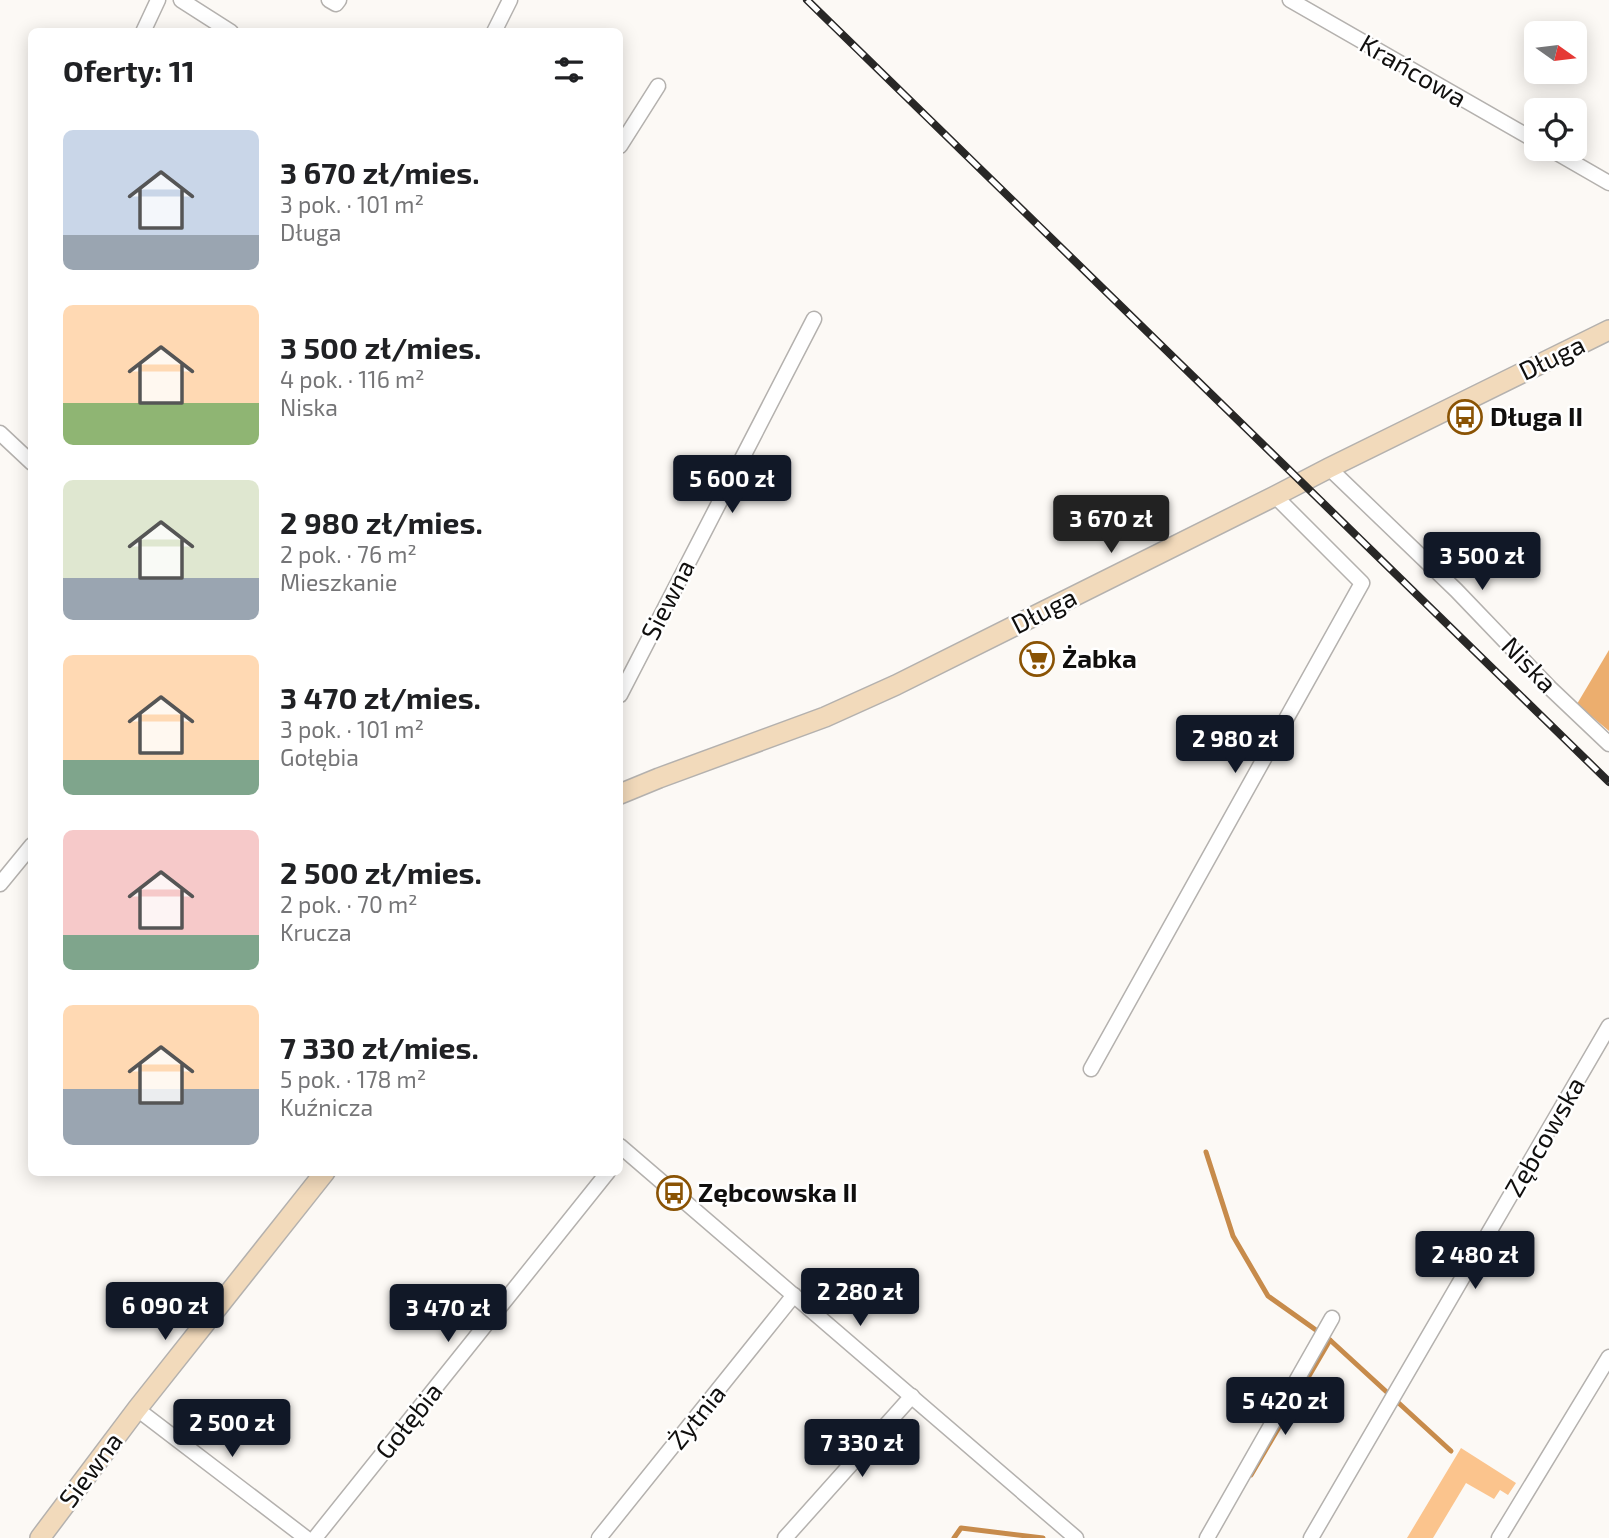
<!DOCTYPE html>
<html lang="pl">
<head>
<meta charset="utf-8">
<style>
	body { margin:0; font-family:"Exo 2",sans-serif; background:#f6f6f6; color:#202124; height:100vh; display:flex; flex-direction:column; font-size:26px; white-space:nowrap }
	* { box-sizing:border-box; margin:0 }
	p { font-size:23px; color:#757577 }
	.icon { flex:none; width:38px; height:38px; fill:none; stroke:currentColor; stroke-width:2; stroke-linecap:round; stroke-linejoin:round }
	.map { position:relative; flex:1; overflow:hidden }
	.panel { position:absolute; left:28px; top:28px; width:595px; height:1148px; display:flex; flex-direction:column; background:#fff; border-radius:10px; box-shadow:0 4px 18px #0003 }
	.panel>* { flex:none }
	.needle { width:46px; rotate:104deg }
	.tools { position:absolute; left:1524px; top:21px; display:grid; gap:14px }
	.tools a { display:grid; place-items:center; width:63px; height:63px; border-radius:10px; background:#fff; box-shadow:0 4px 18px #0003; font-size:35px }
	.price { position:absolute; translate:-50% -60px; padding:0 16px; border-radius:7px; background:#111827; color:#fff; font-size:23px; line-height:46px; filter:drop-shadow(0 2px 4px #0008) }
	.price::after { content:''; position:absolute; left:50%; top:42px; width:21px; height:16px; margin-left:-10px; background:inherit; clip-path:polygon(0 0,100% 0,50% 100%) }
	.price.active { background:#222; color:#fff }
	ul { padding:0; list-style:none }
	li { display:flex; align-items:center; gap:21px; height:175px; padding:0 35px }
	li span { display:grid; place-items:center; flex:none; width:196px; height:140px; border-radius:10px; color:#555 }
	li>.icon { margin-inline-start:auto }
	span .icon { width:84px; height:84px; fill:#fffc; stroke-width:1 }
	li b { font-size:30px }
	h2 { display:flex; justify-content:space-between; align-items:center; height:84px; padding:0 35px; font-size:30px }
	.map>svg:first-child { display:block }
	.green { fill:#fbc48d }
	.forest { fill:#ecae6e }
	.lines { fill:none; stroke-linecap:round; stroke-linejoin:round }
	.stream { stroke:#c78b4b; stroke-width:5 }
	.street-casing { stroke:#b4b1ae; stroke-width:17 }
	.secondary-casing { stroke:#b4b1ae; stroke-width:22 }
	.street { stroke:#fff; stroke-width:14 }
	.secondary { stroke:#f2dabb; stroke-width:19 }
	.rail-casing { stroke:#282726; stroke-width:8 }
	.rail { stroke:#fff; stroke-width:5; stroke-dasharray:16; stroke-linecap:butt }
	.labels { text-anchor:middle; stroke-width:5; stroke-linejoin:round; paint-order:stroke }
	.street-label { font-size:26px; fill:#100f0e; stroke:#fff }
	.poi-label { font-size:26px; font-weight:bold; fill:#100f0e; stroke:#fff; text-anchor:start }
</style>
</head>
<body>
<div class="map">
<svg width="1609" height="1538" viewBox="0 0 1609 1538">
	<rect width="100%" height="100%" fill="#fcf9f5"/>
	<!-- green -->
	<polygon class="green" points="1461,1448 1516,1483 1508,1495 1500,1490 1494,1499 1466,1483 1433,1538 1407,1538"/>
	<!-- forest -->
	<polygon class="forest" points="1609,650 1609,731 1577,704"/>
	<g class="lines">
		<!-- stream -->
		<g class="stream">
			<polyline points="1206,1152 1233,1236 1268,1296 1330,1340 1251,1475"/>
			<polyline points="1330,1340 1451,1451"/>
			<polyline points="954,1538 961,1528 1043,1538"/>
		</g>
		<!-- street casing -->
		<g class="street-casing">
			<g id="street">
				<polyline points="181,0 231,32"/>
				<polyline points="329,0 336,4 339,0"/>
				<polyline points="1290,0 1536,141"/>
				<polyline points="143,32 158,0"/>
				<polyline points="494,32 510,0"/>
				<polyline points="620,146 658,86"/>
				<polyline points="1550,149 1609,183"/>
				<polyline points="0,433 32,463"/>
				<polyline points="1329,468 1456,590 1550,688 1609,744"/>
				<polyline points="620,695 814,319"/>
				<polyline points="0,884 32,845"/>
				<polyline points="1091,1069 1362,583 1275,496"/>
				<polyline points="620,1146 1076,1538"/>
				<polyline points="137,1409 306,1538"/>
				<polyline points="315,1538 608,1172"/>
				<polyline points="599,1538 794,1295"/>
				<polyline points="785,1538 912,1396"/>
				<polyline points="1207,1538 1332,1318"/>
				<polyline points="1311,1538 1609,1026"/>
				<polyline points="1499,1538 1609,1357"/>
			</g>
		</g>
		<!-- secondary casing -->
		<g class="secondary-casing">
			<g id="secondary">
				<polyline points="620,794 659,778 825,717 896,685 1275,496 1329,468 1609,330"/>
				<polyline points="40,1538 137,1409 325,1172"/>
			</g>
		</g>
		<!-- street -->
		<use href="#street" class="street"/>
		<!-- secondary -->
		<use href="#secondary" class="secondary"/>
		<!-- rail casing -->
		<g class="rail-casing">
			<polyline id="rail" points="807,0 1609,782"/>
		</g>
		<!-- rail -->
		<use href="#rail" class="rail"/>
	</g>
	<!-- icons -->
	<defs>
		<g id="bus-ring" transform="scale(1.75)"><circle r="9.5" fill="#fff" stroke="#8a5304" stroke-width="1.5"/><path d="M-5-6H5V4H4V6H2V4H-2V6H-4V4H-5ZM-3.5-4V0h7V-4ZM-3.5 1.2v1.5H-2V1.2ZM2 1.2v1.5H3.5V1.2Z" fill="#8a5304"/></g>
		<g id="supermarket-ring" transform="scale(1.75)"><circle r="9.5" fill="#fff" stroke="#8a5304" stroke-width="1.5"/><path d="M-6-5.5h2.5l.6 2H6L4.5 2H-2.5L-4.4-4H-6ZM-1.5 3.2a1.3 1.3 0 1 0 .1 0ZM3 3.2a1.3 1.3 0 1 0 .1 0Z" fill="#8a5304"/></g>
	</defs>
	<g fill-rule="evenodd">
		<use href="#bus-ring" x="1465" y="417"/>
		<use href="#supermarket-ring" x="1037" y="659"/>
		<use href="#bus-ring" x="674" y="1193"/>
	</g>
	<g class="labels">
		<!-- street labels -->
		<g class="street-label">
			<text transform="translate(1413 71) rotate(30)" y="9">Krańcowa</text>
			<text transform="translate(1552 358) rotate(-26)" y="9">Długa</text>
			<text transform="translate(668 600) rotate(-63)" y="9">Siewna</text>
			<text transform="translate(1044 611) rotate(-27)" y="9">Długa</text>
			<text transform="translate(1529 665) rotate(46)" y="9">Niska</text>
			<text transform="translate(1545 1137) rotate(-60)" y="9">Zębcowska</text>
			<text transform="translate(697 1417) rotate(-51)" y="9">Żytnia</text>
			<text transform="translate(409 1421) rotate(-51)" y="9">Gołębia</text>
			<text transform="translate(91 1470) rotate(-53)" y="9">Siewna</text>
		</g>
		<!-- poi labels -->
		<g class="poi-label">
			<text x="1490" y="426">Długa II</text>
			<text x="1062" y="668">Żabka</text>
			<text x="698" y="1202">Zębcowska II</text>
		</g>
	</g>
</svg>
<div class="tools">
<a><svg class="needle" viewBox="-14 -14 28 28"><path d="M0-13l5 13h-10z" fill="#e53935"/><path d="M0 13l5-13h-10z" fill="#757577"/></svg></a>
<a><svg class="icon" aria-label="locate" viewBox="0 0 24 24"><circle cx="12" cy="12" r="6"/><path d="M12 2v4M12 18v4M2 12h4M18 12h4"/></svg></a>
</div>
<b class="price" style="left:732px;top:515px">5 600 zł</b>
<b class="price active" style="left:1111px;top:555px">3 670 zł</b>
<b class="price" style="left:1482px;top:592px">3 500 zł</b>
<b class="price" style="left:1235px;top:775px">2 980 zł</b>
<b class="price" style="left:1475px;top:1291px">2 480 zł</b>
<b class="price" style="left:860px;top:1328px">2 280 zł</b>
<b class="price" style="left:165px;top:1342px">6 090 zł</b>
<b class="price" style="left:448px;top:1344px">3 470 zł</b>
<b class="price" style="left:1285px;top:1437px">5 420 zł</b>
<b class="price" style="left:232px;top:1459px">2 500 zł</b>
<b class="price" style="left:862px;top:1479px">7 330 zł</b>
<section class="panel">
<h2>Oferty: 11<svg class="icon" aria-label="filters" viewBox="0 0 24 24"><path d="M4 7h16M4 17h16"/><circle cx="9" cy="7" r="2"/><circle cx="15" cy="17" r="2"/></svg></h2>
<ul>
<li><span style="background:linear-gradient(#c9d6e8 75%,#9aa5b1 0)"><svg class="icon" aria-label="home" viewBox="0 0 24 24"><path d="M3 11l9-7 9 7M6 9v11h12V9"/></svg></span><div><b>3 670 zł/mies.</b><p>3 pok. · 101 m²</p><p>Długa</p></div></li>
<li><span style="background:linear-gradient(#ffd9b3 70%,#8fb573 0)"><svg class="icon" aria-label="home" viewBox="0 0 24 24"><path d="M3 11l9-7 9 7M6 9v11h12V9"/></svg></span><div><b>3 500 zł/mies.</b><p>4 pok. · 116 m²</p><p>Niska</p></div></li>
<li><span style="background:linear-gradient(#dfe7d0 70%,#9aa5b1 0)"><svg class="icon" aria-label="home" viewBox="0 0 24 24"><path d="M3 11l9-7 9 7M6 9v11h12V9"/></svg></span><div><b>2 980 zł/mies.</b><p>2 pok. · 76 m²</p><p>Mieszkanie</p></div></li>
<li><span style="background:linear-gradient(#ffd9b3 75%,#7fa58c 0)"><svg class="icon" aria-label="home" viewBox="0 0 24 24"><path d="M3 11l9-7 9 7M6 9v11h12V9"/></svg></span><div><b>3 470 zł/mies.</b><p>3 pok. · 101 m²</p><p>Gołębia</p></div></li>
<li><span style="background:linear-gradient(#f6c9c9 75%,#7fa58c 0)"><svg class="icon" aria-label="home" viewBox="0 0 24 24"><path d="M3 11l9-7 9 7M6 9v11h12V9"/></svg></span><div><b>2 500 zł/mies.</b><p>2 pok. · 70 m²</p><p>Krucza</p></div></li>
<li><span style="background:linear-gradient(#ffd9b3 60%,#9aa5b1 0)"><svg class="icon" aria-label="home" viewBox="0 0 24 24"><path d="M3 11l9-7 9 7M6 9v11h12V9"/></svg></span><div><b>7 330 zł/mies.</b><p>5 pok. · 178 m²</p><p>Kuźnicza</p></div></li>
</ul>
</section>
</div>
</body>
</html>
